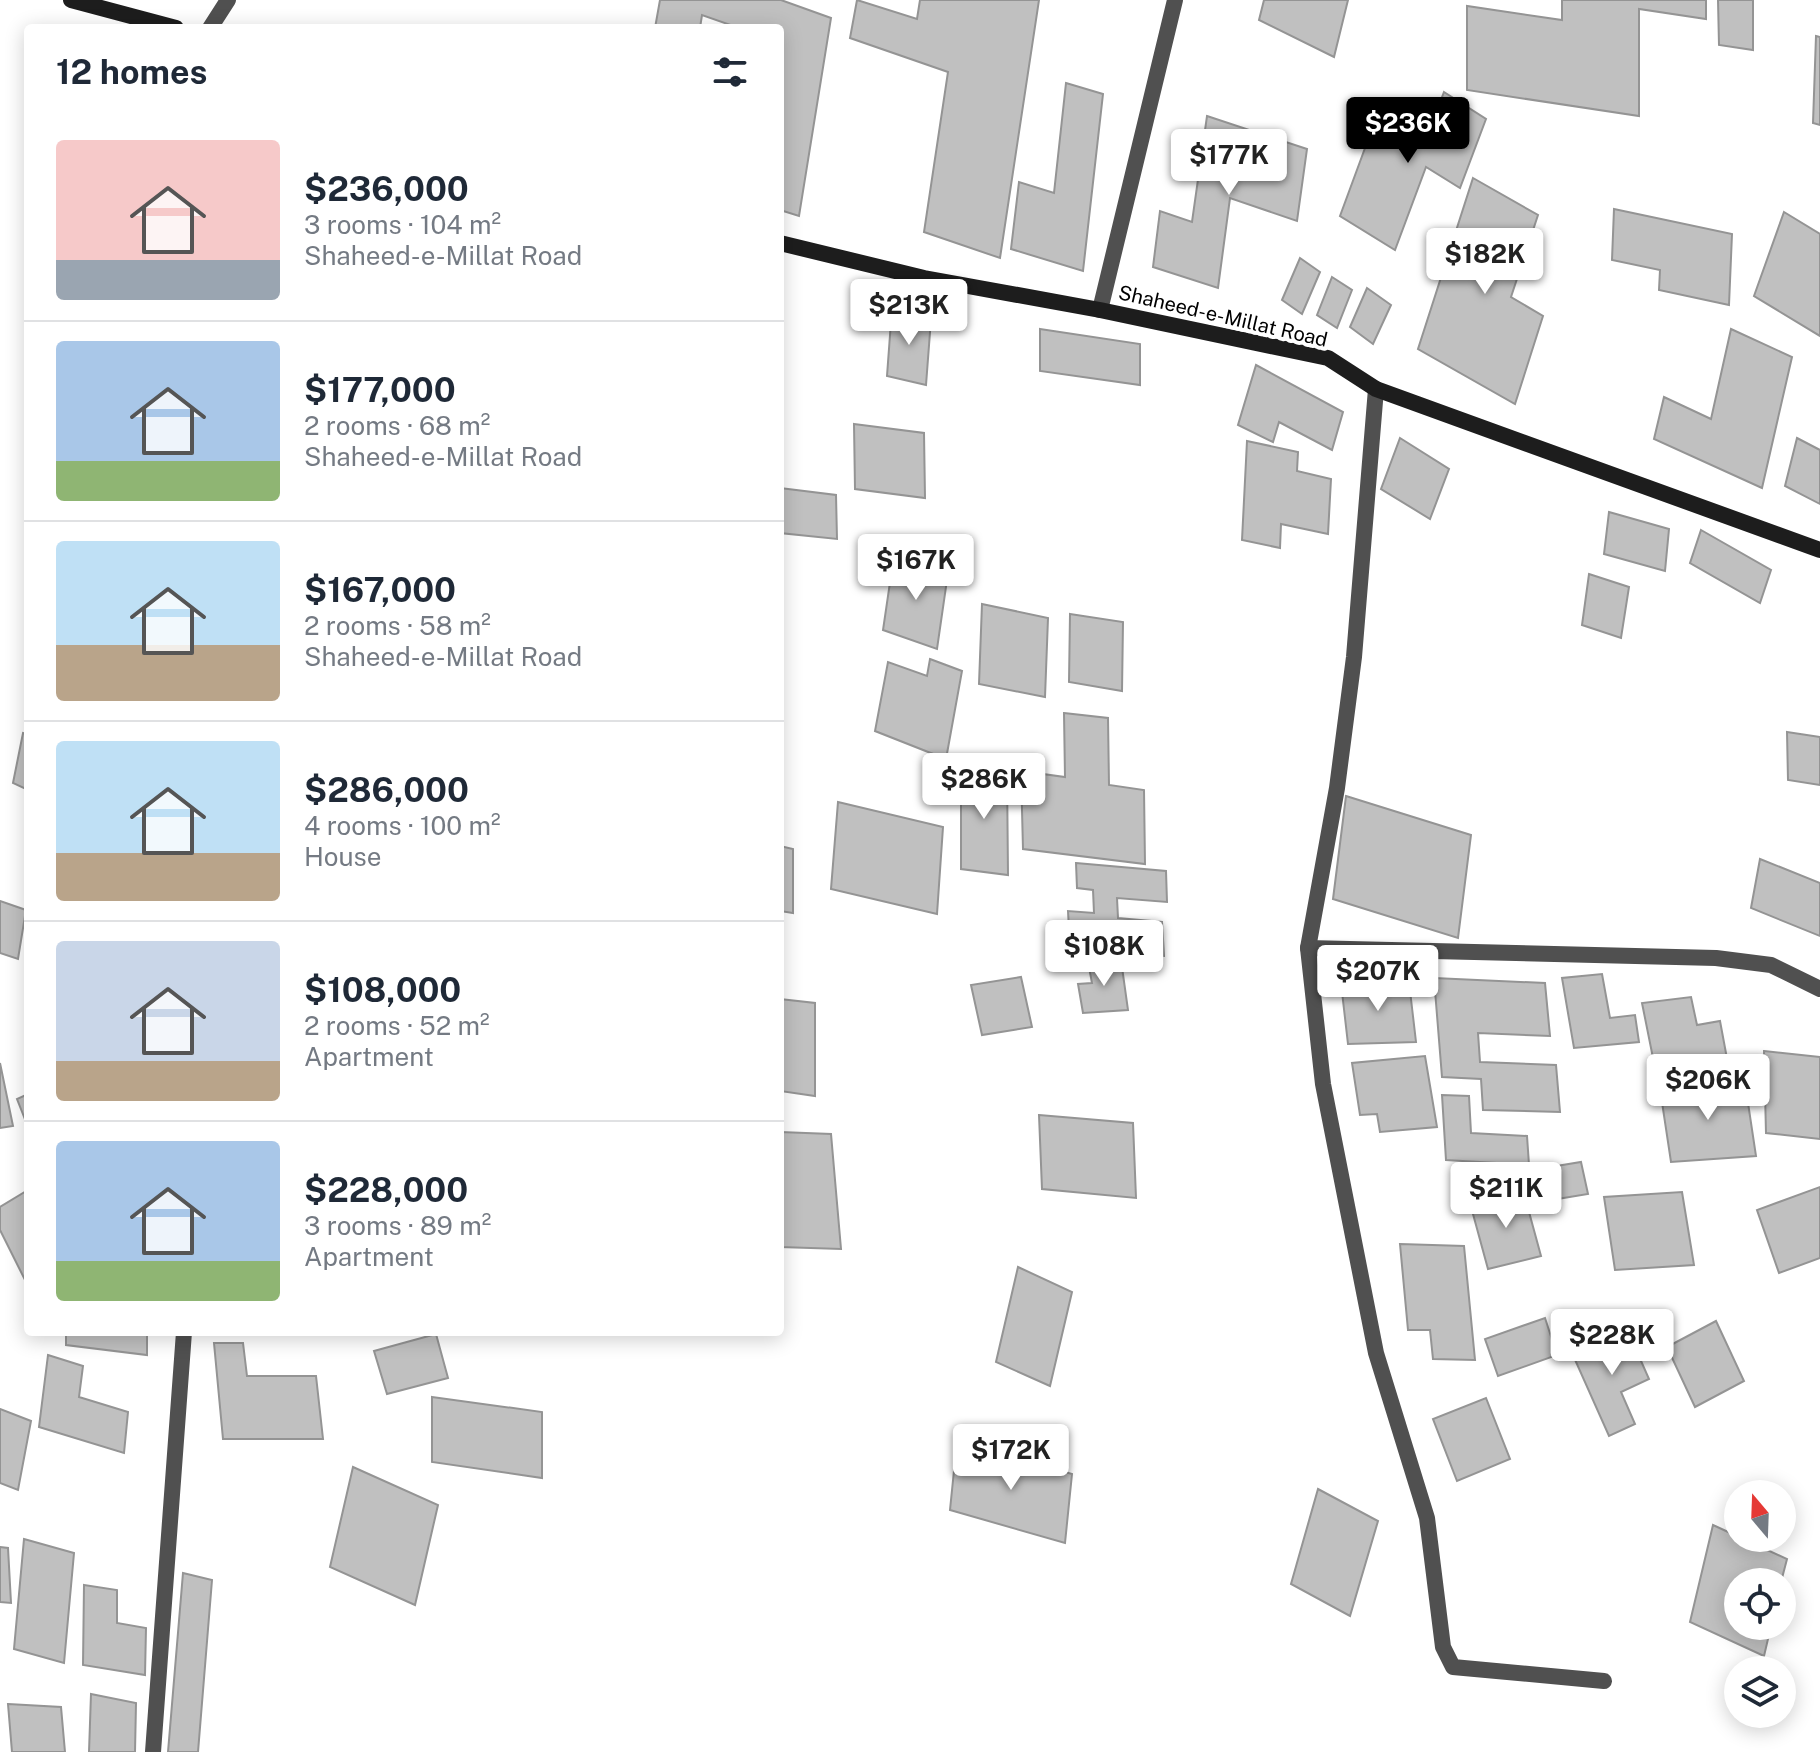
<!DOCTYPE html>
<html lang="en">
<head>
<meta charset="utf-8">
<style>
	body { margin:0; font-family:"Public Sans",sans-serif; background:#f2f2f3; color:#1f2937; height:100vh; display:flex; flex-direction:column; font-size:30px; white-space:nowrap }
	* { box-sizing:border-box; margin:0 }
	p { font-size:26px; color:#747a83 }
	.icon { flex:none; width:44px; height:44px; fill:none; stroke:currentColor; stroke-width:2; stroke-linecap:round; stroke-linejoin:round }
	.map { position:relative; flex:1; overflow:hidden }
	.panel { position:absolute; left:24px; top:24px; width:760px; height:1312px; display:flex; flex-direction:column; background:#fff; border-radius:8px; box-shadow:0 4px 20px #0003 }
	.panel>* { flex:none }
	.needle { width:52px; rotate:341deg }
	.buttons { position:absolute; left:1724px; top:1480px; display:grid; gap:16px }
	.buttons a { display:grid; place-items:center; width:72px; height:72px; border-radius:50%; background:#fff; box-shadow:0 4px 20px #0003; font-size:40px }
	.price { position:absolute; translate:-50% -68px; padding:0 18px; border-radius:8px; background:#fff; color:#222; font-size:26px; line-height:52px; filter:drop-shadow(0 2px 4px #0008) }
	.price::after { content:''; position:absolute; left:50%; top:48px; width:24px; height:18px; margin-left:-12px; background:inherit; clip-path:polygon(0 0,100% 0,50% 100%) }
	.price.selected { background:#000; color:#fff }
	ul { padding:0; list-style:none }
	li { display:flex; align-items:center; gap:24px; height:200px; padding:0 32px }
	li+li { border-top:2px solid #e0e1e3 }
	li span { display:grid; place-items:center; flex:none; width:224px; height:160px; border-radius:8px; color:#555 }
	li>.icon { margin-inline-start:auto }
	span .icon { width:96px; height:96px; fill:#fffc; stroke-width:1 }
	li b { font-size:34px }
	h2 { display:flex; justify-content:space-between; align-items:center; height:96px; padding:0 32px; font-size:34px }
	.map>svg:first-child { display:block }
	.building { fill:#c0c0c0; stroke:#949494; stroke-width:2 }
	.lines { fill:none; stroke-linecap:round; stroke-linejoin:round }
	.minor { stroke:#505050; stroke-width:16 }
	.secondary { stroke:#1d1d1d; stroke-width:16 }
	.labels { text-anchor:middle; stroke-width:8; stroke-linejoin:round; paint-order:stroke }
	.street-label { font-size:20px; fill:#000; stroke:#fff }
</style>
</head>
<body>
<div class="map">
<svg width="1820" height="1752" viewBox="0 0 1820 1752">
	<rect width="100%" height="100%" fill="#fff"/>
	<!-- building -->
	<g class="building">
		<polygon points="660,0 781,0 831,18 799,216 780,210 780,28 739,28 702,15 700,28 655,28"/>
		<polygon points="857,0 917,19 920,0 1039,0 1000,258 924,232 948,72 850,38"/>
		<polygon points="1264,0 1348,0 1334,57 1259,20"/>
		<polygon points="1562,0 1706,0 1706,19 1639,9 1639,116 1467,90 1467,6 1562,20"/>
		<polygon points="1718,0 1753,0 1753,50 1719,45"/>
		<polygon points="1816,36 1820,37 1820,125 1813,123"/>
		<polygon points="1066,83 1103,94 1083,271 1011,249 1019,182 1054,193"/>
		<polygon points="1444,92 1486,119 1460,188 1426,167 1395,250 1340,216 1382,102 1429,131"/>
		<polygon points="1207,116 1307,149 1297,221 1230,198 1218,288 1153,267 1160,211 1192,222"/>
		<polygon points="1473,178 1538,215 1511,297 1543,316 1515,404 1418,349"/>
		<polygon points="1614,209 1732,234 1729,305 1659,290 1660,270 1612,260"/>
		<polygon points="1784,212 1820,234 1820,336 1754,296"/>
		<polygon points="1300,258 1320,272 1302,314 1282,300"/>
		<polygon points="1332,277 1352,290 1337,328 1317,315"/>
		<polygon points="1367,288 1391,305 1373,344 1350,327"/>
		<polygon points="892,308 931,319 926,385 887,376"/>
		<polygon points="1040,329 1140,344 1140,385 1040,371"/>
		<polygon points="1731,329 1792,357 1762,488 1654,439 1664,397 1711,419"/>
		<polygon points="1256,365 1343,412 1332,450 1279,422 1273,442 1238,425"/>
		<polygon points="854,424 924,433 925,498 855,489"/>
		<polygon points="1400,438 1449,469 1430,519 1381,489"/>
		<polygon points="1797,438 1820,450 1820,504 1785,486"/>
		<polygon points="1247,441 1298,452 1297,471 1331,479 1328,534 1281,524 1280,548 1242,540"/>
		<polygon points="780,488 836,495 837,539 780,533"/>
		<polygon points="1609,512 1669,529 1665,571 1604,554"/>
		<polygon points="1701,530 1771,570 1760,603 1690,563"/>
		<polygon points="894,555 948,573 937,649 883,630"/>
		<polygon points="1589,574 1629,587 1621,638 1582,625"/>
		<polygon points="982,604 1048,618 1045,697 979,684"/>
		<polygon points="1070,614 1123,622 1122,691 1069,682"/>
		<polygon points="930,659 962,671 946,759 875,731 888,662 927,676"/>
		<polygon points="1064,713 1108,718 1109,785 1144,790 1145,864 1023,849 1021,771 1065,777"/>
		<polygon points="1787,732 1820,737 1820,785 1788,780"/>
		<polygon points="23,733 28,735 28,790 13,783"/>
		<polygon points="961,766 1007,772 1008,875 961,869"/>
		<polygon points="1346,796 1471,835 1458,938 1333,899"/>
		<polygon points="838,802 943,827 937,914 831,889"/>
		<polygon points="780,846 793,849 793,913 780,911"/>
		<polygon points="1760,859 1820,883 1820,936 1751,908"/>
		<polygon points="1076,863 1166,871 1167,902 1117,898 1118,918 1162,922 1164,956 1070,948 1068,911 1094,913 1093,890 1077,888"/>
		<polygon points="0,901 26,910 18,959 0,953"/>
		<polygon points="1121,960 1128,1010 1083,1013 1078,984 1092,983 1088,962"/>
		<polygon points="1602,974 1610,1018 1635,1015 1639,1042 1574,1048 1562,978"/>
		<polygon points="1021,977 1032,1027 982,1035 971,985"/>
		<polygon points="1434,978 1545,983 1550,1036 1478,1033 1480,1062 1556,1065 1560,1112 1483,1110 1481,1079 1442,1077"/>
		<polygon points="1409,982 1416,1042 1348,1044 1341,983"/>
		<polygon points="1691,997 1697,1025 1720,1021 1728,1064 1656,1073 1642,1003"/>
		<polygon points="780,999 815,1003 815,1096 780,1091"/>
		<polygon points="1764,1051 1820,1057 1820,1139 1766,1133"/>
		<polygon points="1425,1056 1437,1127 1380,1132 1377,1114 1360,1115 1352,1063"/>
		<polygon points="0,1063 13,1126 0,1128"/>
		<polygon points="1745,1083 1756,1156 1671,1162 1660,1089"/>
		<polygon points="28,1094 28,1127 17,1099"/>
		<polygon points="1442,1095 1469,1096 1471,1133 1527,1136 1529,1165 1446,1160"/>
		<polygon points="1039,1115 1133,1123 1136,1198 1042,1189"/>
		<polygon points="780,1132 831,1134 841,1249 780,1247"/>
		<polygon points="1581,1162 1588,1194 1545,1201 1538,1169"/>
		<polygon points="1820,1187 1820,1258 1779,1273 1757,1210"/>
		<polygon points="28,1190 28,1281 26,1282 0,1230 0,1207"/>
		<polygon points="1523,1190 1541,1256 1488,1269 1470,1203"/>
		<polygon points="1682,1192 1694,1265 1615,1270 1604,1197"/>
		<polygon points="1400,1244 1464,1246 1475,1360 1433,1359 1430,1330 1408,1330"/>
		<polygon points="1018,1267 1072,1292 1050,1386 996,1362"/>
		<polygon points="1545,1318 1557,1355 1498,1376 1485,1339"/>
		<polygon points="1716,1321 1744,1381 1695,1407 1667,1347"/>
		<polygon points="1626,1327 1649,1379 1621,1392 1635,1424 1609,1436 1572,1353"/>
		<polygon points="66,1332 147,1332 147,1355 66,1345"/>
		<polygon points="436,1334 448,1378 387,1394 374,1351"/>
		<polygon points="214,1343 243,1343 247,1376 316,1376 323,1439 223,1439"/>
		<polygon points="48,1355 83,1366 79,1397 128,1412 124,1453 39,1427"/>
		<polygon points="432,1397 542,1412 542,1478 432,1462"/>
		<polygon points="1486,1398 1510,1459 1457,1481 1433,1419"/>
		<polygon points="0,1409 31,1421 18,1490 0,1483"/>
		<polygon points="957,1441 1072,1474 1065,1543 950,1510"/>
		<polygon points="353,1467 438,1505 415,1605 330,1567"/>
		<polygon points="1318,1489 1378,1521 1350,1616 1291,1584"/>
		<polygon points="1713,1525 1787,1559 1781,1582 1738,1582 1738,1626 1771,1626 1764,1656 1690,1622"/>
		<polygon points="24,1539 74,1553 64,1663 14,1649"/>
		<polygon points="0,1547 8,1548 11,1603 0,1602"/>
		<polygon points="183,1573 212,1580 198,1752 168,1752"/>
		<polygon points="84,1585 117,1590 117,1623 146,1628 145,1675 83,1665"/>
		<polygon points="91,1694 136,1703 135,1752 89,1752"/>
		<polygon points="8,1704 61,1707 65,1752 12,1752"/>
	</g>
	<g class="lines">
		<!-- minor -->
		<g class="minor">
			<polyline points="210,28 228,0"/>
			<polyline points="1100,310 1175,0"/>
			<polyline points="1376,389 1354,657 1337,788 1308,948 1323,1084 1376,1353 1427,1518 1443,1647 1453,1667 1604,1681"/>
			<polyline points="1308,948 1716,958 1771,965 1820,989"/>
			<polyline points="153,1752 184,1332"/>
		</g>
		<!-- secondary -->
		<g class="secondary">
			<polyline points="71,0 176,28"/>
			<polyline points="780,243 924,278 1100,310 1328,358 1376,389 1820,550"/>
		</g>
	</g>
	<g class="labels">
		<!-- street labels -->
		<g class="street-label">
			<text transform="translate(1223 316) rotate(13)" y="7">Shaheed-e-Millat Road</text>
		</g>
	</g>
</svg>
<div class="buttons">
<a><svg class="needle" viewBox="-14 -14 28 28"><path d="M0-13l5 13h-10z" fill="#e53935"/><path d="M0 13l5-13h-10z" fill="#747a83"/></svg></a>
<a><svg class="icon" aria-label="locate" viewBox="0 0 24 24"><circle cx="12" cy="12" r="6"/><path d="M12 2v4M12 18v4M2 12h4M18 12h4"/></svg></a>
<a><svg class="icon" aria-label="layers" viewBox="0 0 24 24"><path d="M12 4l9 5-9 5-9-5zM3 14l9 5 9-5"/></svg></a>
</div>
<b class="price selected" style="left:1408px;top:165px">$236K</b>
<b class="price" style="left:1229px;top:197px">$177K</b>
<b class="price" style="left:1485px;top:296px">$182K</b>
<b class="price" style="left:909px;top:347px">$213K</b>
<b class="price" style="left:916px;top:602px">$167K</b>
<b class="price" style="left:984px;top:821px">$286K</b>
<b class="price" style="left:1104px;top:988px">$108K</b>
<b class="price" style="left:1378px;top:1013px">$207K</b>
<b class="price" style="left:1708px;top:1122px">$206K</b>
<b class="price" style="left:1506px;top:1230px">$211K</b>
<b class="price" style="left:1612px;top:1377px">$228K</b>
<b class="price" style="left:1011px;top:1492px">$172K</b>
<section class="panel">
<h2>12 homes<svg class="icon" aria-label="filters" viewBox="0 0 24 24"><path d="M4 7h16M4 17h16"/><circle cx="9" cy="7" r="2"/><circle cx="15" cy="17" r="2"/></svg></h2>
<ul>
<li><span style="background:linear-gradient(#f6c9c9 75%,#9aa5b1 0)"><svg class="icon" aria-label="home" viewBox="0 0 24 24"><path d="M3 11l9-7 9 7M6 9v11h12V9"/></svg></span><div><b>$236,000</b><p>3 rooms · 104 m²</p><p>Shaheed-e-Millat Road</p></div></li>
<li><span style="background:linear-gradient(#a9c7e8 75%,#8fb573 0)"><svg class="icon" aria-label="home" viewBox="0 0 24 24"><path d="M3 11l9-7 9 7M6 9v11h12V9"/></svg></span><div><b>$177,000</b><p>2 rooms · 68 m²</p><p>Shaheed-e-Millat Road</p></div></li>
<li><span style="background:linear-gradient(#bfe0f5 65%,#b9a48a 0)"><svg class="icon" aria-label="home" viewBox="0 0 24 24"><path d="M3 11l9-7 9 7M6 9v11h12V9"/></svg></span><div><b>$167,000</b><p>2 rooms · 58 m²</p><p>Shaheed-e-Millat Road</p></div></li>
<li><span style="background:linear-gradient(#bfe0f5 70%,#b9a48a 0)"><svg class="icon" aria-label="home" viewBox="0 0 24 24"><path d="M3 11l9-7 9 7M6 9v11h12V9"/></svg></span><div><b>$286,000</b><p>4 rooms · 100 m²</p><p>House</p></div></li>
<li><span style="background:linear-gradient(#c9d6e8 75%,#b9a48a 0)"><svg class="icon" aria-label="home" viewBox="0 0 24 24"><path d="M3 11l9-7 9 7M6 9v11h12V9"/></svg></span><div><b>$108,000</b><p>2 rooms · 52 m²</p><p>Apartment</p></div></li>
<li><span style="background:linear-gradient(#a9c7e8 75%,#8fb573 0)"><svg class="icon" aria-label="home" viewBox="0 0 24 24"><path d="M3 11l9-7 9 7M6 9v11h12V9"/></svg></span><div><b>$228,000</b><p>3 rooms · 89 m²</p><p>Apartment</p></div></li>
</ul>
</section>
</div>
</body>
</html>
